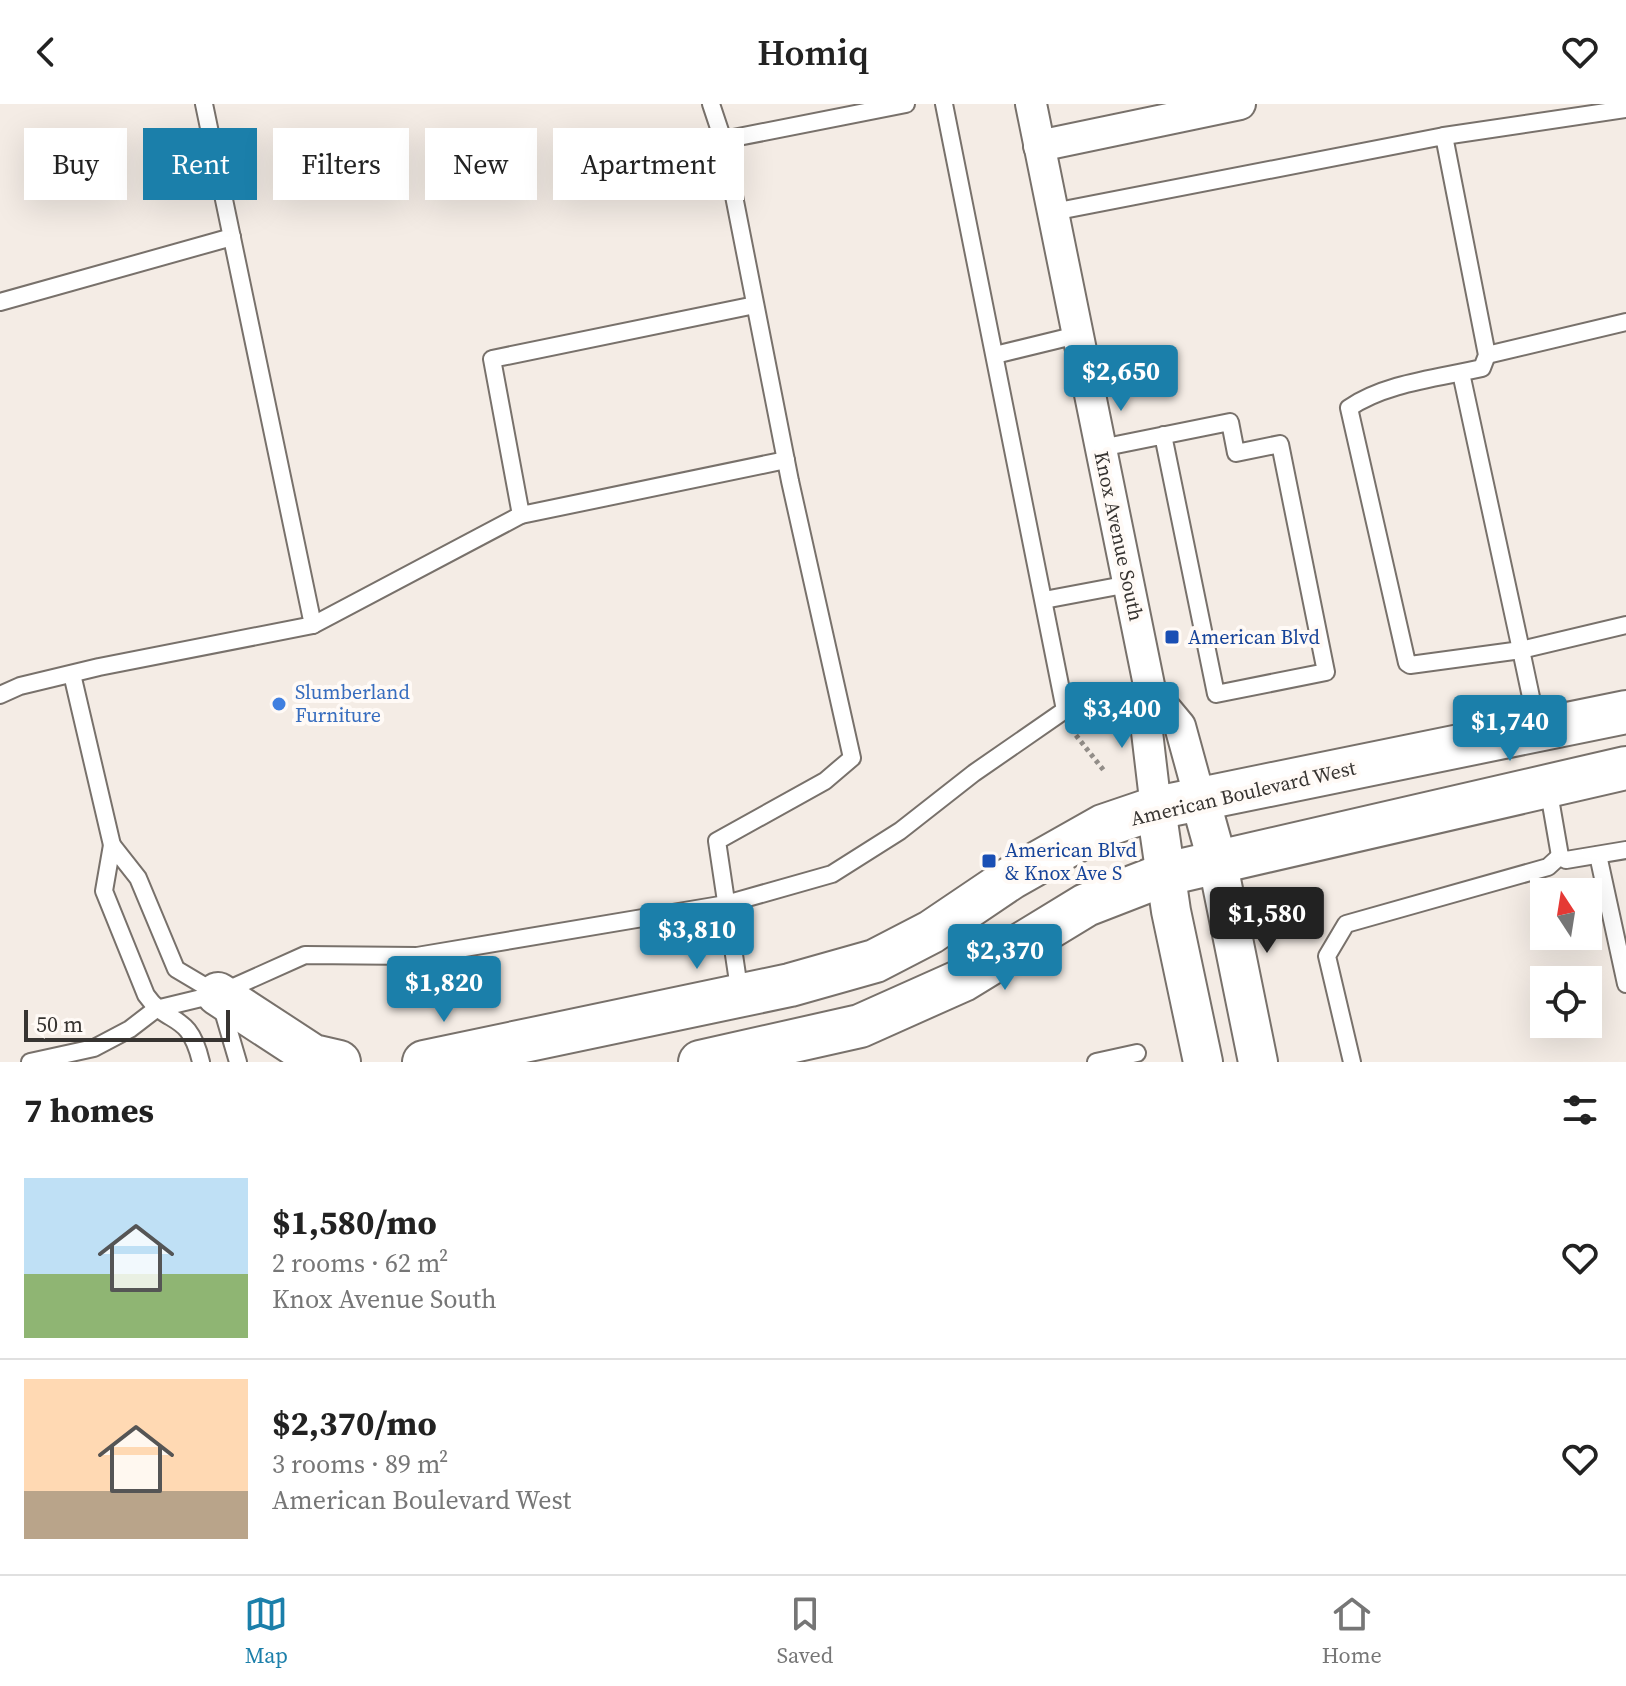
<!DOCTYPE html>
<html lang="en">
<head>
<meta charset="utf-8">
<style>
	body { margin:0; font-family:"Source Serif 4",serif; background:#f6f6f6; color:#222; height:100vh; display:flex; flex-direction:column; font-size:30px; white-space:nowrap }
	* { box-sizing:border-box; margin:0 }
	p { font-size:26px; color:#767676 }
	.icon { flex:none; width:44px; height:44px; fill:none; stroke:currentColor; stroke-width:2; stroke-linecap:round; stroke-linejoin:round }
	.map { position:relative; height:958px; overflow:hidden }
	.side { display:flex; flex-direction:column; background:#fff; flex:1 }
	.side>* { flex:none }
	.hud { position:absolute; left:24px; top:24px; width:800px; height:72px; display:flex; gap:16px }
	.needle { width:52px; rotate:348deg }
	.controls { position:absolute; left:1530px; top:774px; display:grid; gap:16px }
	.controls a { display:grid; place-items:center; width:72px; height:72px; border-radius:0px; background:#fff; box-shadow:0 8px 32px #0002; font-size:40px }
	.scale { position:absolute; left:24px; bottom:20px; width:206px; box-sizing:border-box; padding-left:8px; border:4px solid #373431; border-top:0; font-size:22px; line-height:28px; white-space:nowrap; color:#373431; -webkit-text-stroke:6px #fffaf6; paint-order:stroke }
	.price { position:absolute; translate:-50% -68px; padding:0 18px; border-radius:8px; background:#1b7faa; color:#fff; font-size:26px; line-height:52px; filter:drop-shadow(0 2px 4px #0008) }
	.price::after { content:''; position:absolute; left:50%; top:48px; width:24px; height:18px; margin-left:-12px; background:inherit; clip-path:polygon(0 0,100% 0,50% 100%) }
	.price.selected { background:#222; color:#fff }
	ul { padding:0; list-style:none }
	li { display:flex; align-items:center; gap:24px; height:200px; padding:0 24px }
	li+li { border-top:2px solid #e0e0e0 }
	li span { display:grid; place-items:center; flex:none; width:224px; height:160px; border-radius:0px; color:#555 }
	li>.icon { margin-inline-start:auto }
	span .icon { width:96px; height:96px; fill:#fffc; stroke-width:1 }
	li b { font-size:34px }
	h2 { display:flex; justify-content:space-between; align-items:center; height:96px; padding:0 24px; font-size:34px }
	.chip { padding:0 28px; border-radius:0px; background:#fff; box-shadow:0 8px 32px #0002; font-size:28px; line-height:72px }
	.chip.selected { background:#1b7faa; color:#fff }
	header { display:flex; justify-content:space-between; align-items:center; height:104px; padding:0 24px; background:#fff; font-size:36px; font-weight:600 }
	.dock { display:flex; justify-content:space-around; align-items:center; height:112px; border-top:2px solid #e0e0e0; background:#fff; font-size:22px; color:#767676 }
	.dock a { display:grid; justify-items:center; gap:4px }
	.dock .selected { color:#1b7faa }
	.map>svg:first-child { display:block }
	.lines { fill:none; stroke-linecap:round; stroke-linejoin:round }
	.service-casing { stroke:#78716b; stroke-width:20 }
	.minor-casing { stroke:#78716b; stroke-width:34 }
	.tertiary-casing { stroke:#78716b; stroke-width:42 }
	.secondary-casing { stroke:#78716b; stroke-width:46 }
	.path { stroke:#928d88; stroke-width:5; stroke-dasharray:4 4; stroke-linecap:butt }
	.service { stroke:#fff; stroke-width:16 }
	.minor { stroke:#fff; stroke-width:30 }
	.tertiary { stroke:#fff; stroke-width:38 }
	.secondary { stroke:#fff; stroke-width:42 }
	.transit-dot { fill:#1a4fb4; stroke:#fffaf6; stroke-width:3 }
	.shop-dot { fill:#3f7fe0; stroke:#fffaf6; stroke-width:3 }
	.labels { text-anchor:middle; stroke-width:8; stroke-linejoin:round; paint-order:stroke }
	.street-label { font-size:20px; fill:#373431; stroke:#fffaf6 }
	.transit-label { font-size:20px; fill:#164399; stroke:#fffaf6; text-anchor:start }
	.shop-label { font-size:20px; fill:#366cbe; stroke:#fffaf6; text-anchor:start }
</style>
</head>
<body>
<header><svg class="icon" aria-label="back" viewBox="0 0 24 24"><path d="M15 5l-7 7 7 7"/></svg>Homiq<svg class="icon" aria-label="heart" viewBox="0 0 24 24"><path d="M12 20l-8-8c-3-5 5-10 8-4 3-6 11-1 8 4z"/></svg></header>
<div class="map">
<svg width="1626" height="958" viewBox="0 0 1626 958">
	<rect width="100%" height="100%" fill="#f4ece5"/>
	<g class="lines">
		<!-- service casing -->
		<g class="service-casing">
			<g id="service">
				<polyline points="711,0 723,36"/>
				<polyline points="1444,32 1626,5"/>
				<path d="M 1053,108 L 1444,32 L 1487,251 L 1482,264 C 1439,274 1385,279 1349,304 L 1407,559 L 1410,561 L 1521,546 L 1461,269"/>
				<polyline points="0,198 232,133"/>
				<polyline points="755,201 492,255 521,411 786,356"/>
				<polyline points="995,251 1077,231"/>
				<polyline points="1487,251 1626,218"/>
				<polyline points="1101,344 1230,318 1236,349 1280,340 1326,568 1216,590 1163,331"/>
				<polyline points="1044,496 1129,480"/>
				<polyline points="313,521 521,411"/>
				<polyline points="72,570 112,741"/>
				<polyline points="0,591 20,582 99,563 313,521 204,0"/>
				<polyline points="1538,626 1521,546 1626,521"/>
				<polyline points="1548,683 1560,752 1566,756 1626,746"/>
				<polyline points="1598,751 1626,880"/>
				<polyline points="740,891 717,737 825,677 852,654 790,377 723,36 906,0"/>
				<polyline points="30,958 94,944 130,925 156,905 218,890 305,851 417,852 726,800 832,770 900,727 974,669 1065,606 944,0"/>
				<path d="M 201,958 C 189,906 168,923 146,891 L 104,787 L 112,741 L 138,774 L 176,865 L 218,890 L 238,958"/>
				<polyline points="1096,958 1137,949"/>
				<polyline points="1352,958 1327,852 1346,820 1548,763 1560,752"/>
			</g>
		</g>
		<!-- minor casing -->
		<g class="minor-casing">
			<g id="minor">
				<polyline points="1031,0 1150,586 1147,628 1156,704"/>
				<polyline points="1039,42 1240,0"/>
				<polyline points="1150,586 1180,622 1200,695"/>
			</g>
		</g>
		<!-- tertiary casing -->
		<g class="tertiary-casing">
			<g id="tertiary">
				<polyline points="1200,695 1217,756 1258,958"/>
				<polyline points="1156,704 1171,807 1203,958"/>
			</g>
		</g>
		<!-- secondary casing -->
		<g class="secondary-casing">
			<g id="secondary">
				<polyline points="218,890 313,952 339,958"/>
				<polyline points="424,958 790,881 875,857 931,828 1011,774 1103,722 1156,704 1626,608"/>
				<polyline points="700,958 860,922 963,876 1086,801 1166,770 1626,664"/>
			</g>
		</g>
		<!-- path -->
		<polyline class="path" points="1071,625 1105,668"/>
		<!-- service -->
		<use href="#service" class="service"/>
		<!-- minor -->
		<use href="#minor" class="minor"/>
		<!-- tertiary -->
		<use href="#tertiary" class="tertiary"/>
		<!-- secondary -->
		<use href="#secondary" class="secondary"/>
	</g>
	<!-- markers -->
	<g class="transit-dot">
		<rect x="1164" y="525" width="16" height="16" rx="4"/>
		<rect x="981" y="749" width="16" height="16" rx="4"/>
	</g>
	<circle class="shop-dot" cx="279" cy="600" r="8"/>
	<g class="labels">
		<!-- street labels -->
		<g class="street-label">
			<text transform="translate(1119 432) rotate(78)" y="7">Knox Avenue South</text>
			<text transform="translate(1243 689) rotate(-13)" y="7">American Boulevard West</text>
		</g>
		<!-- transit labels -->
		<g class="transit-label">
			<text x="1188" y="540">American Blvd</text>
			<text x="1005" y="753">American Blvd<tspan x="1005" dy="23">&amp; Knox Ave S</tspan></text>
		</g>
		<!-- shop labels -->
		<g class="shop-label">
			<text x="295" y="595">Slumberland<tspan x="295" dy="23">Furniture</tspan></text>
		</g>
	</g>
</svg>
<div class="controls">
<a><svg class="needle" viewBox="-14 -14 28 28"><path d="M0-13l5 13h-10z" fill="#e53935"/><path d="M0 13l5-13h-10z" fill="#767676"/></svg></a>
<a><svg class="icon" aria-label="locate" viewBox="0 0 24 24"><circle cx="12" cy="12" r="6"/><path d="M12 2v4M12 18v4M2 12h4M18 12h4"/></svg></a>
</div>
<div class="scale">50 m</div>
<b class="price" style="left:1121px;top:309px">$2,650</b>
<b class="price" style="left:1122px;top:646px">$3,400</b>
<b class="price" style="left:1510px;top:659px">$1,740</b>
<b class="price selected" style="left:1267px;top:851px">$1,580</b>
<b class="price" style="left:697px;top:867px">$3,810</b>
<b class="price" style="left:1005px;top:888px">$2,370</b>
<b class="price" style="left:444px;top:920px">$1,820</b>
<div class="hud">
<a class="chip">Buy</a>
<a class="chip selected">Rent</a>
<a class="chip">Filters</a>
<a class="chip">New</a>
<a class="chip">Apartment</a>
</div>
</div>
<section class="side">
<h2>7 homes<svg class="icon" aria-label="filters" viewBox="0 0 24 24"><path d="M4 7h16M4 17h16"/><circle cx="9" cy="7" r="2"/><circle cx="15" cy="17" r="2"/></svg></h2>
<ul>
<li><span style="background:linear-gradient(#bfe0f5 60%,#8fb573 0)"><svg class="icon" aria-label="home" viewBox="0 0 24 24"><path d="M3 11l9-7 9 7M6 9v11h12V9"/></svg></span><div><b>$1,580/mo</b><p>2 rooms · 62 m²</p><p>Knox Avenue South</p></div><svg class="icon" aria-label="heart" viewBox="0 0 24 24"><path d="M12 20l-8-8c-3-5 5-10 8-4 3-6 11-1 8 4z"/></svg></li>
<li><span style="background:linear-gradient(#ffd9b3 70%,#b9a48a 0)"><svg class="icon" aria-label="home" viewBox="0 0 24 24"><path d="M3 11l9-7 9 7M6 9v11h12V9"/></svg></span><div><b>$2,370/mo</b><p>3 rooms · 89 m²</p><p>American Boulevard West</p></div><svg class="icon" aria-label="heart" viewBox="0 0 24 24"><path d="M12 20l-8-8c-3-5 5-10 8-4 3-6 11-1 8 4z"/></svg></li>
</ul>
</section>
<nav class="dock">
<a class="selected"><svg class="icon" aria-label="map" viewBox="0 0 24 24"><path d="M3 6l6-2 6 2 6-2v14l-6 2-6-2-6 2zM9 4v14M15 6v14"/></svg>Map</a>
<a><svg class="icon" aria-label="saved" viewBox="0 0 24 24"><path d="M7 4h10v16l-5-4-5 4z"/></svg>Saved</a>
<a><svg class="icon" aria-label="home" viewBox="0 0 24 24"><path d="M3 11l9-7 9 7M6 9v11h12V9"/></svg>Home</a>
</nav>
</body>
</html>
